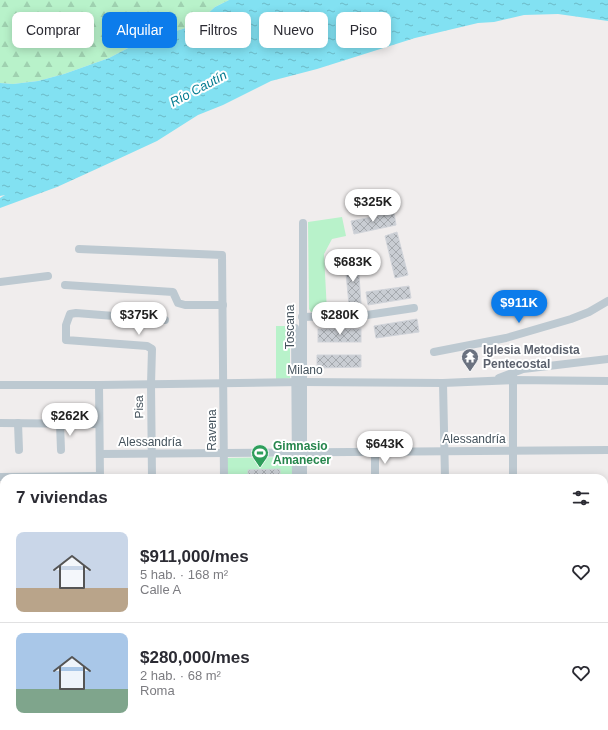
<!DOCTYPE html>
<html lang="es">
<head>
<meta charset="utf-8">
<style>
	body { margin:0; font-family:Arial,sans-serif; background:#f2f2f3; color:#2b2b33; height:100vh; display:flex; flex-direction:column; font-size:15px; white-space:nowrap }
	* { box-sizing:border-box; margin:0 }
	p { font-size:13px; color:#7c7c81 }
	.icon { flex:none; width:22px; height:22px; fill:none; stroke:currentColor; stroke-width:2; stroke-linecap:round; stroke-linejoin:round }
	.map { position:relative; flex:1; overflow:hidden }
	.sheet { position:absolute; left:0px; top:474px; width:608px; height:256px; display:flex; flex-direction:column; background:#fff; border-radius:12px 12px 0 0; box-shadow:0 2px 10px #0003 }
	.sheet>* { flex:none }
	.banner { position:absolute; left:12px; top:12px; width:400px; height:36px; display:flex; gap:8px }
	.price { position:absolute; translate:-50% -34px; padding:0 9px; border-radius:14px; background:#fff; color:#222; font-size:13px; line-height:26px; filter:drop-shadow(0 1px 2px #0008) }
	.price::after { content:''; position:absolute; left:50%; top:24px; width:12px; height:9px; margin-left:-6px; background:inherit; clip-path:polygon(0 0,100% 0,50% 100%) }
	.price.active { background:#0c7ceb; color:#fff }
	ul { padding:0; list-style:none }
	li { display:flex; align-items:center; gap:12px; height:100px; padding:0 16px }
	li+li { border-top:1px solid #e1e1e2 }
	li span { display:grid; place-items:center; flex:none; width:112px; height:80px; border-radius:8px; color:#555 }
	li>.icon { margin-inline-start:auto }
	span .icon { width:48px; height:48px; fill:#fffc; stroke-width:1 }
	li b { font-size:17px }
	h2 { display:flex; justify-content:space-between; align-items:center; height:48px; padding:0 16px; font-size:17px }
	.pill { padding:0 14px; border-radius:8px; background:#fff; box-shadow:0 2px 10px #0003; font-size:14px; line-height:36px }
	.pill.active { background:#0c7ceb; color:#fff }
	.map>svg:first-child { display:block }
	.grass { fill:#b8f2ca }
	.forest { fill:url(#forest-firs) }
	.water { fill:url(#water-ripples) }
	.building { fill:url(#building-cross-hatch); stroke:#d1d4da }
	.lines { fill:none; stroke-linecap:round; stroke-linejoin:round }
	.minor { stroke:#bdc9d1; stroke-width:8 }
	.major { stroke:#abbfcf; stroke-width:10 }
	.labels { text-anchor:middle; stroke-width:4; stroke-linejoin:round; paint-order:stroke }
	.street-label { font-size:12px; fill:#44525c; stroke:#fff }
	.worship-label { font-size:12px; font-weight:bold; fill:#5b616d; stroke:#fff; text-anchor:start }
	.leisure-label { font-size:12px; font-weight:bold; fill:#27864d; stroke:#fff; text-anchor:start }
	.water-label { font-size:13px; font-style:italic; fill:#057c91; stroke:#fff }
</style>
</head>
<body>
<div class="map">
<svg width="608" height="730" viewBox="0 0 608 730">
	<defs>
		<pattern id="forest-firs" width="22" height="20" patternUnits="userSpaceOnUse"><rect width="22" height="20" fill="#b8f2ca"/><path d="M5 1l3.5 6h-7zM16 11l3.5 6h-7z" fill="#9fd1b0"/></pattern>
		<pattern id="water-ripples" width="26" height="14" patternUnits="userSpaceOnUse"><rect width="26" height="14" fill="#82e1f2"/><path d="M2 4q2-2 4 0t4 0M15 11q2-2 4 0t4 0" fill="none" stroke="#6cb9c7"/></pattern>
		<pattern id="building-cross-hatch" width="8" height="8" patternUnits="userSpaceOnUse"><rect width="8" height="8" fill="#c9cdd3"/><path d="M0 0l8 8M0 8l8-8" fill="none" stroke="#a5a9ae"/></pattern>
	</defs>
	<rect width="100%" height="100%" fill="#f0eded"/>
	<!-- grass -->
	<g class="grass">
		<polygon points="342,217 346,236 332,239 324,254 327,312 311,312 309,309 308,222"/>
		<polygon points="276,326 290,326 290,378 276,380"/>
		<polygon points="292,457 292,478 227,478 227,458"/>
	</g>
	<!-- forest -->
	<polygon class="forest" points="0,0 229,0 215,7 195,25 173,32 159,39 130,47 109,58 64,74 38,81 13,84 0,83"/>
	<!-- water -->
	<polygon class="water" points="229,0 608,0 608,21 558,14 524,15 494,22 478,23 415,38 317,69 271,81 223,105 198,115 157,141 103,166 57,187 0,208 0,198 5,195 0,196 0,83 13,84 38,81 64,74 109,58 130,47 159,39 173,32 195,25 215,7"/>
	<!-- building -->
	<g class="building">
		<polygon points="394,213 396,225 354,234 351,221"/>
		<polygon points="397,232 408,275 395,278 385,236"/>
		<polygon points="358,261 361,304 349,305 345,262"/>
		<polygon points="409,286 411,298 368,305 366,292"/>
		<polygon points="417,319 419,332 376,338 374,326"/>
		<rect x="318" y="329" width="43" height="13"/>
		<polygon points="317,355 361,355 361,367 317,368"/>
		<polygon points="280,469 280,478 248,478 248,470"/>
	</g>
	<g class="lines">
		<!-- minor -->
		<g class="minor">
			<polyline points="79,249 222,255 224,478"/>
			<polyline points="0,282 48,276"/>
			<polyline points="65,285 173,292 178,303 185,305 223,305"/>
			<polyline points="302,317 367,315 414,308"/>
			<polyline points="295,328 296,478"/>
			<polyline points="434,352 506,338 571,319 589,312 608,301"/>
			<polyline points="513,376 513,478"/>
			<polyline points="499,378 523,369 608,359"/>
			<polyline points="443,383 445,478"/>
			<polyline points="0,385 99,385 302,382 443,383 513,380 608,381"/>
			<polyline points="99,385 100,478"/>
			<polyline points="0,423 99,424"/>
			<polyline points="18,423 19,450"/>
			<polyline points="60,423 61,450"/>
			<polyline points="100,454 608,450"/>
			<polyline points="0,477 100,476"/>
			<polyline points="152,478 151,384 152,349 147,346 66,340 66,325 70,314 76,313 165,320"/>
			<polyline points="303,478 303,223"/>
			<polyline points="375,478 375,452"/>
			<polyline points="604,522 608,522"/>
			<polyline points="0,526 4,526"/>
			<polyline points="0,575 4,575"/>
			<polyline points="604,622 608,622"/>
			<polyline points="604,674 608,674"/>
			<polyline points="0,680 4,680"/>
			<polyline points="0,714 4,714"/>
			<polyline points="604,723 608,723"/>
			<polyline points="65,726 86,730"/>
			<polyline points="223,726 241,730"/>
			<polyline points="297,726 297,730"/>
			<polyline points="447,726 447,730"/>
			<polyline points="569,726 569,730"/>
			<polyline points="304,727 348,726"/>
			<polyline points="21,730 22,726"/>
		</g>
		<!-- major -->
		<g class="major">
			<polyline points="0,686 4,686"/>
			<polyline points="0,701 4,702"/>
			<polyline points="91,726 99,730"/>
			<polyline points="123,726 142,730"/>
			<polyline points="192,726 210,730"/>
		</g>
	</g>
	<!-- icons -->
	<defs>
		<g id="temple-pin" transform="scale(0.9)"><path d="M0 17L-7.5 6A9.5 9.5 0 1 1 7.5 6Z" fill="#6b7280" stroke="#fff"/><path d="M0-6L5-2H3V0L6.5 2.5H4V6H1.5V3h-3V6H-4V2.5H-6.5L-3 0V-2H-5Z" fill="#fff"/></g>
		<g id="stadium-pin" transform="scale(0.9)"><path d="M0 17L-7.5 6A9.5 9.5 0 1 1 7.5 6Z" fill="#2e9e5b" stroke="#fff"/><path d="M0-5a6.5 5 0 1 0 0 10a6.5 5 0 1 0 0-10ZM-3.5-1.8h7v3.6h-7Z" fill="#fff"/></g>
	</defs>
	<g fill-rule="evenodd">
		<use href="#temple-pin" x="470" y="357"/>
		<use href="#stadium-pin" x="260" y="453"/>
	</g>
	<g class="labels">
		<!-- street labels -->
		<g class="street-label">
			<text transform="translate(290 327) rotate(-90)" y="4">Toscana</text>
			<text x="305" y="374">Milano</text>
			<text transform="translate(139 407) rotate(-91)" y="4">Pisa</text>
			<text transform="translate(212 430) rotate(-90)" y="4">Ravena</text>
			<text x="474" y="443">Alessandría</text>
			<text x="150" y="446">Alessandría</text>
		</g>
		<!-- worship labels -->
		<g class="worship-label">
			<text x="483" y="354">Iglesia Metodista<tspan x="483" dy="14">Pentecostal</tspan></text>
		</g>
		<!-- leisure labels -->
		<g class="leisure-label">
			<text x="273" y="450">Gimnasio<tspan x="273" dy="14">Amanecer</tspan></text>
		</g>
		<!-- water labels -->
		<g class="water-label">
			<text transform="translate(198 88) rotate(-28)" y="5">Río Cautín</text>
		</g>
	</g>
</svg>
<b class="price" style="left:373px;top:223px">$325K</b>
<b class="price" style="left:353px;top:283px">$683K</b>
<b class="price active" style="left:519px;top:324px">$911K</b>
<b class="price" style="left:139px;top:336px">$375K</b>
<b class="price" style="left:340px;top:336px">$280K</b>
<b class="price" style="left:70px;top:437px">$262K</b>
<b class="price" style="left:385px;top:465px">$643K</b>
<div class="banner">
<a class="pill">Comprar</a>
<a class="pill active">Alquilar</a>
<a class="pill">Filtros</a>
<a class="pill">Nuevo</a>
<a class="pill">Piso</a>
</div>
<section class="sheet">
<h2>7 viviendas<svg class="icon" aria-label="filters" viewBox="0 0 24 24"><path d="M4 7h16M4 17h16"/><circle cx="9" cy="7" r="2"/><circle cx="15" cy="17" r="2"/></svg></h2>
<ul>
<li><span style="background:linear-gradient(#c9d6e8 70%,#b9a48a 0)"><svg class="icon" aria-label="home" viewBox="0 0 24 24"><path d="M3 11l9-7 9 7M6 9v11h12V9"/></svg></span><div><b>$911,000/mes</b><p>5 hab. · 168 m²</p><p>Calle A</p></div><svg class="icon" aria-label="heart" viewBox="0 0 24 24"><path d="M12 20l-8-8c-3-5 5-10 8-4 3-6 11-1 8 4z"/></svg></li>
<li><span style="background:linear-gradient(#a9c7e8 70%,#7fa58c 0)"><svg class="icon" aria-label="home" viewBox="0 0 24 24"><path d="M3 11l9-7 9 7M6 9v11h12V9"/></svg></span><div><b>$280,000/mes</b><p>2 hab. · 68 m²</p><p>Roma</p></div><svg class="icon" aria-label="heart" viewBox="0 0 24 24"><path d="M12 20l-8-8c-3-5 5-10 8-4 3-6 11-1 8 4z"/></svg></li>
</ul>
</section>
</div>
</body>
</html>
